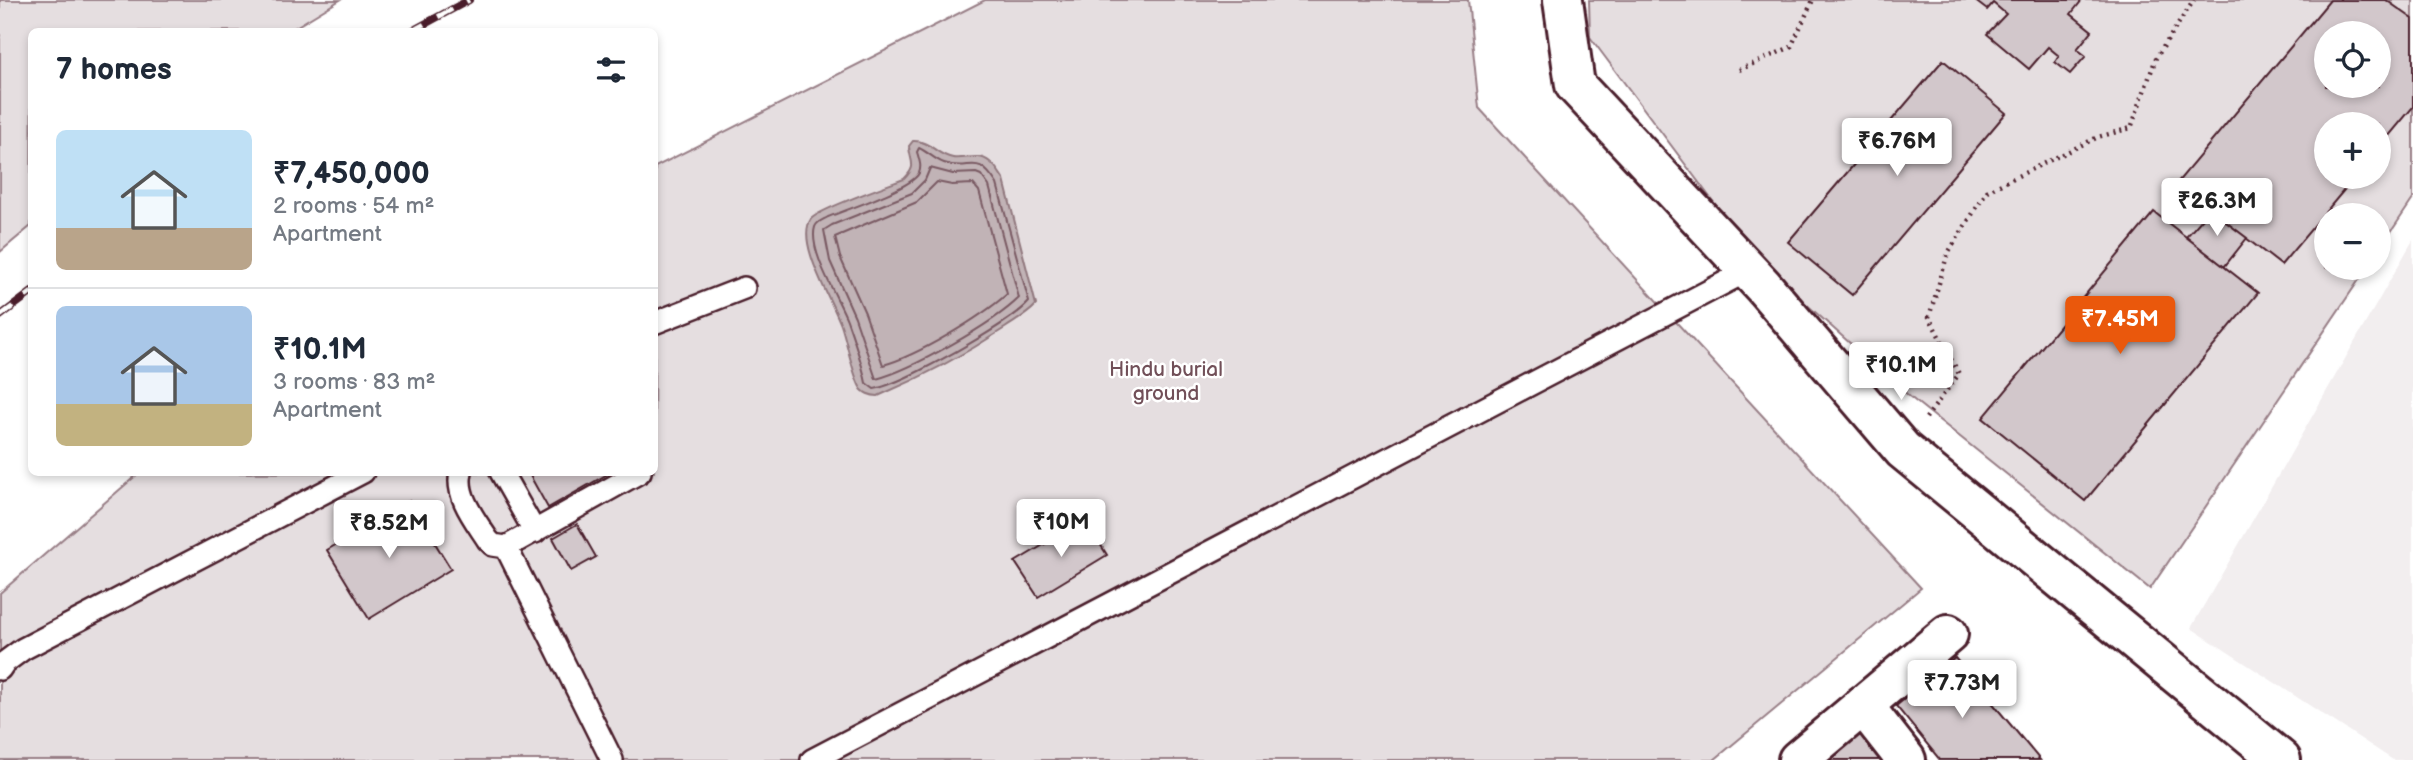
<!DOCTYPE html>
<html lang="en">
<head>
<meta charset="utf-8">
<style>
	body { margin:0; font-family:"Balsamiq Sans",sans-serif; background:#f2f2f3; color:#1f2937; height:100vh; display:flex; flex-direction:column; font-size:26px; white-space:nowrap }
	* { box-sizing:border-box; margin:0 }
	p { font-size:23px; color:#747a83 }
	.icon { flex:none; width:38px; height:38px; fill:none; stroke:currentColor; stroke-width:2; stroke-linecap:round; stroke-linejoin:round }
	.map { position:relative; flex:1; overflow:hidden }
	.sheet { position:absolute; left:28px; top:28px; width:630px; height:448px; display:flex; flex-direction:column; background:#fff; border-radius:10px; box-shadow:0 4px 10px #0003 }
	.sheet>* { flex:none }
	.controls { position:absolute; left:2314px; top:21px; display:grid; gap:14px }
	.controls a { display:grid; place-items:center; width:77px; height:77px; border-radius:50%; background:#fff; box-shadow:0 4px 10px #0003; font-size:35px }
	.price { position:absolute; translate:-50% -60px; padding:0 16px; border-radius:7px; background:#fff; color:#222; font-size:23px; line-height:46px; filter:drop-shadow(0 2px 4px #0008) }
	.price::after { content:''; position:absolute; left:50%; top:42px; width:21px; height:16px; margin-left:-10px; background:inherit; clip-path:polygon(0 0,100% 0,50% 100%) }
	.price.current { background:#ea580c; color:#fff }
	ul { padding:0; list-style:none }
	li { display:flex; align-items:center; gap:21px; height:175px; padding:0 28px }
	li+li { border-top:2px solid #e0e1e3 }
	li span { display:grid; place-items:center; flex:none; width:196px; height:140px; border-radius:10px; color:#555 }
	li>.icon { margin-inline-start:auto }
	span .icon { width:84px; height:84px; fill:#fffc; stroke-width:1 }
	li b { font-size:30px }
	h2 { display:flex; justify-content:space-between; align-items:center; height:84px; padding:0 28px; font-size:30px }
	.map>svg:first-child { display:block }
	.built { fill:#f2eeef }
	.green { fill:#e5dee0; stroke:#987e86; stroke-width:2; fill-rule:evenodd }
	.water { fill:#c1b3b6; stroke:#91787e; stroke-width:2 }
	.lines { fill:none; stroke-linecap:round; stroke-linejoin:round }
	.shore { stroke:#7a5a63; stroke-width:2 }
	.building { fill:#d2c7cb; stroke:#4a1f2b; stroke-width:2; fill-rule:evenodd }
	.lane-casing { stroke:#4a1f2b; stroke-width:26 }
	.street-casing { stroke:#4a1f2b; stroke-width:44 }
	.path { stroke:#4a1f2b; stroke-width:4.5; stroke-dasharray:2 5; stroke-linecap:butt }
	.lane { stroke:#fff; stroke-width:21 }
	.street { stroke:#fff; stroke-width:38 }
	.rail-casing { stroke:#4a1f2b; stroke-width:8 }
	.rail { stroke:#fff; stroke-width:5; stroke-dasharray:16; stroke-linecap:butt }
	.labels { text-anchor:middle; stroke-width:5; stroke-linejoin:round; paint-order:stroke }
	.park-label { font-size:21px; fill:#714f58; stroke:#fff }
</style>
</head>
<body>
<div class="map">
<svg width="2413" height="760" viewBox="0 0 2413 760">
	<rect width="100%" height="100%" fill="#fff"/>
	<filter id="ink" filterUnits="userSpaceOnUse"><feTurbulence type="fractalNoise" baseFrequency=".0143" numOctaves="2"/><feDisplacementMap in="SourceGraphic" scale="14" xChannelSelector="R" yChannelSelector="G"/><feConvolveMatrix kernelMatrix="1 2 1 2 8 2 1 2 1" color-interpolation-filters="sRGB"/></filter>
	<g filter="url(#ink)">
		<!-- built -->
		<polygon class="built" points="2413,240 2413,760 2393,760 2191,628"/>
		<!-- green -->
		<g class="green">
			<polygon points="0,0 340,0 289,31 32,32 31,226 0,252"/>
			<polygon points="985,0 1468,0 1479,108 1921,588 1714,760 0,760 0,593 139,473 654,472 655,167"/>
			<path d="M 1589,0 L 2413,0 L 2413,199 L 2378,251 L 2378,215 L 2326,215 L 2326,268 L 2367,268 L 2150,589 L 1909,396 L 1757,260 L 1590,37 ZM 2326,33 L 2378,33 L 2378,86 L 2326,86 ZM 2326,124 L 2378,124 L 2378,177 L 2326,177 Z"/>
		</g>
		<!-- water -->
		<path class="water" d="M 913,141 C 930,140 937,156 953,158 C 966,160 978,152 990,162 C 996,166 1000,174 1004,180 L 1036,305 C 1027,315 1015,321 1005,328 C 964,355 923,377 878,396 C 871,396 863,393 860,387 C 852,372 847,342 841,325 C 833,302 795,242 811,219 C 819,209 888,185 904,179 C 918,165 910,163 909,146 Z"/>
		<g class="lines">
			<!-- shore -->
			<g class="shore">
				<path d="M 919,148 C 928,152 935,160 944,163 C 972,173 975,150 997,184 L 1029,302 C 1010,324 903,384 874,389 L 866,383 C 862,362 854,340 847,320 C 838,297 808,251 815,227 C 817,221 823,220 828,217 C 846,210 912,188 919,173 C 922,166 919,159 917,152 Z"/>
				<path d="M 930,168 L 953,174 L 976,173 L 981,175 L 989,186 L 1019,298 C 993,324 911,370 876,379 L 855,317 L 830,261 L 824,230 L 832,225 L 912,193 L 925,180 Z"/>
				<path d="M 937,182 L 952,185 L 973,184 L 979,191 L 1007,294 C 980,318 917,356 883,365 L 865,313 L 840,257 L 835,237 L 917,202 Z"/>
			</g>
		</g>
		<!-- building -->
		<g class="building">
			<polygon points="1974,0 2082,0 2071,14 2092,31 2077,49 2086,56 2070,74 2055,62 2059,56 2048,47 2029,69 1987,34 2006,14 1993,3 1987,10"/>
			<path d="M 2330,0 L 2386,0 L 2413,19 L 2413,107 L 2378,149 L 2378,124 L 2326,124 L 2326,177 L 2355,177 L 2281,265 L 2176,184 ZM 2326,33 L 2378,33 L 2378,86 L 2326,86 Z"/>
			<polygon points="1943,60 2006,113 1852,295 1788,242"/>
			<polygon points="2210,210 2247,238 2224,267 2186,237"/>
			<polygon points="2154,212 2258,293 2085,501 1983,418"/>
			<polygon points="528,472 611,472 548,508"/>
			<polygon points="409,501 451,569 369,619 327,550"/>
			<polygon points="1085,520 1107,555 1038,597 1015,562"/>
			<polygon points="577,524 596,557 571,571 553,538"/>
			<polygon points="1955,658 2040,760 1940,760 1896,706"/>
			<polygon points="1861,731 1886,760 1825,760"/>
		</g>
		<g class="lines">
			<!-- lane casing -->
			<g class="lane-casing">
				<g id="lane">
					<polyline points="654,323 744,288"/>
					<path d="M 461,472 C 455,496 476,521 488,540 L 493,545 L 506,547 L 612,760"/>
					<polyline points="501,472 535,532"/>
					<polyline points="506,547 640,472"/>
					<polyline points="0,669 4,663 23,649 363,472"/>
					<polyline points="812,760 1749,270"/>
				</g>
			</g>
			<!-- street casing -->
			<g class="street-casing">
				<g id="street">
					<polyline points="1563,0 1575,85 1763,286 1903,450 2281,760"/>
					<polyline points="1863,705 1906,760"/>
					<polyline points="1798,760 1948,634"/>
				</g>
			</g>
			<!-- path -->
			<g class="path">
				<polyline points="1739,70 1791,47 1813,0"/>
				<polyline points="1926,418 1959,374 1929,317 1948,253 1987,191 2098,137 2131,128 2156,58 2194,0"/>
			</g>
			<!-- lane -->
			<use href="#lane" class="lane"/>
			<!-- street -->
			<use href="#street" class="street"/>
			<!-- rail casing -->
			<g class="rail-casing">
				<g id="rail">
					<polyline points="410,32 469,0"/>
					<polyline points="0,316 32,292"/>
				</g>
			</g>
			<!-- rail -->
			<use href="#rail" class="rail"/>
		</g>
	</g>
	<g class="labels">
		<!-- park labels -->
		<g class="park-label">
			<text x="1166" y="376">Hindu burial<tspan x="1166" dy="24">ground</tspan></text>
		</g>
	</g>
</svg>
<div class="controls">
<a><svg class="icon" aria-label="locate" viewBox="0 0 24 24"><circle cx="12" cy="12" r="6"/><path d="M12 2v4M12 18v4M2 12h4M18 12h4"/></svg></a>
<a>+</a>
<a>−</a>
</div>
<b class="price" style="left:1897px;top:178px">₹6.76M</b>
<b class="price" style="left:2217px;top:238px">₹26.3M</b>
<b class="price current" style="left:2120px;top:356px">₹7.45M</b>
<b class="price" style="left:1901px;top:402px">₹10.1M</b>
<b class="price" style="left:1061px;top:559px">₹10M</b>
<b class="price" style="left:389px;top:560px">₹8.52M</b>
<b class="price" style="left:1962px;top:720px">₹7.73M</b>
<section class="sheet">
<h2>7 homes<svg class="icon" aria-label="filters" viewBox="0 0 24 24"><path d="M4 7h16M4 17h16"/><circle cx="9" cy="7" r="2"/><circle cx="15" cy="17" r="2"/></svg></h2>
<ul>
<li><span style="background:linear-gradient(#bfe0f5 70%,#b9a48a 0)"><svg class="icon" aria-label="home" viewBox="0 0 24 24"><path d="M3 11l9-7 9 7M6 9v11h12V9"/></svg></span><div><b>₹7,450,000</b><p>2 rooms · 54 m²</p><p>Apartment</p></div></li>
<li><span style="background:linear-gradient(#a9c7e8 70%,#c2b280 0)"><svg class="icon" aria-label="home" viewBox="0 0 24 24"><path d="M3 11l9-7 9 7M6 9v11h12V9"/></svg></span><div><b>₹10.1M</b><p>3 rooms · 83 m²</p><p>Apartment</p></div></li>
</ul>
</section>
</div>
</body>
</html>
